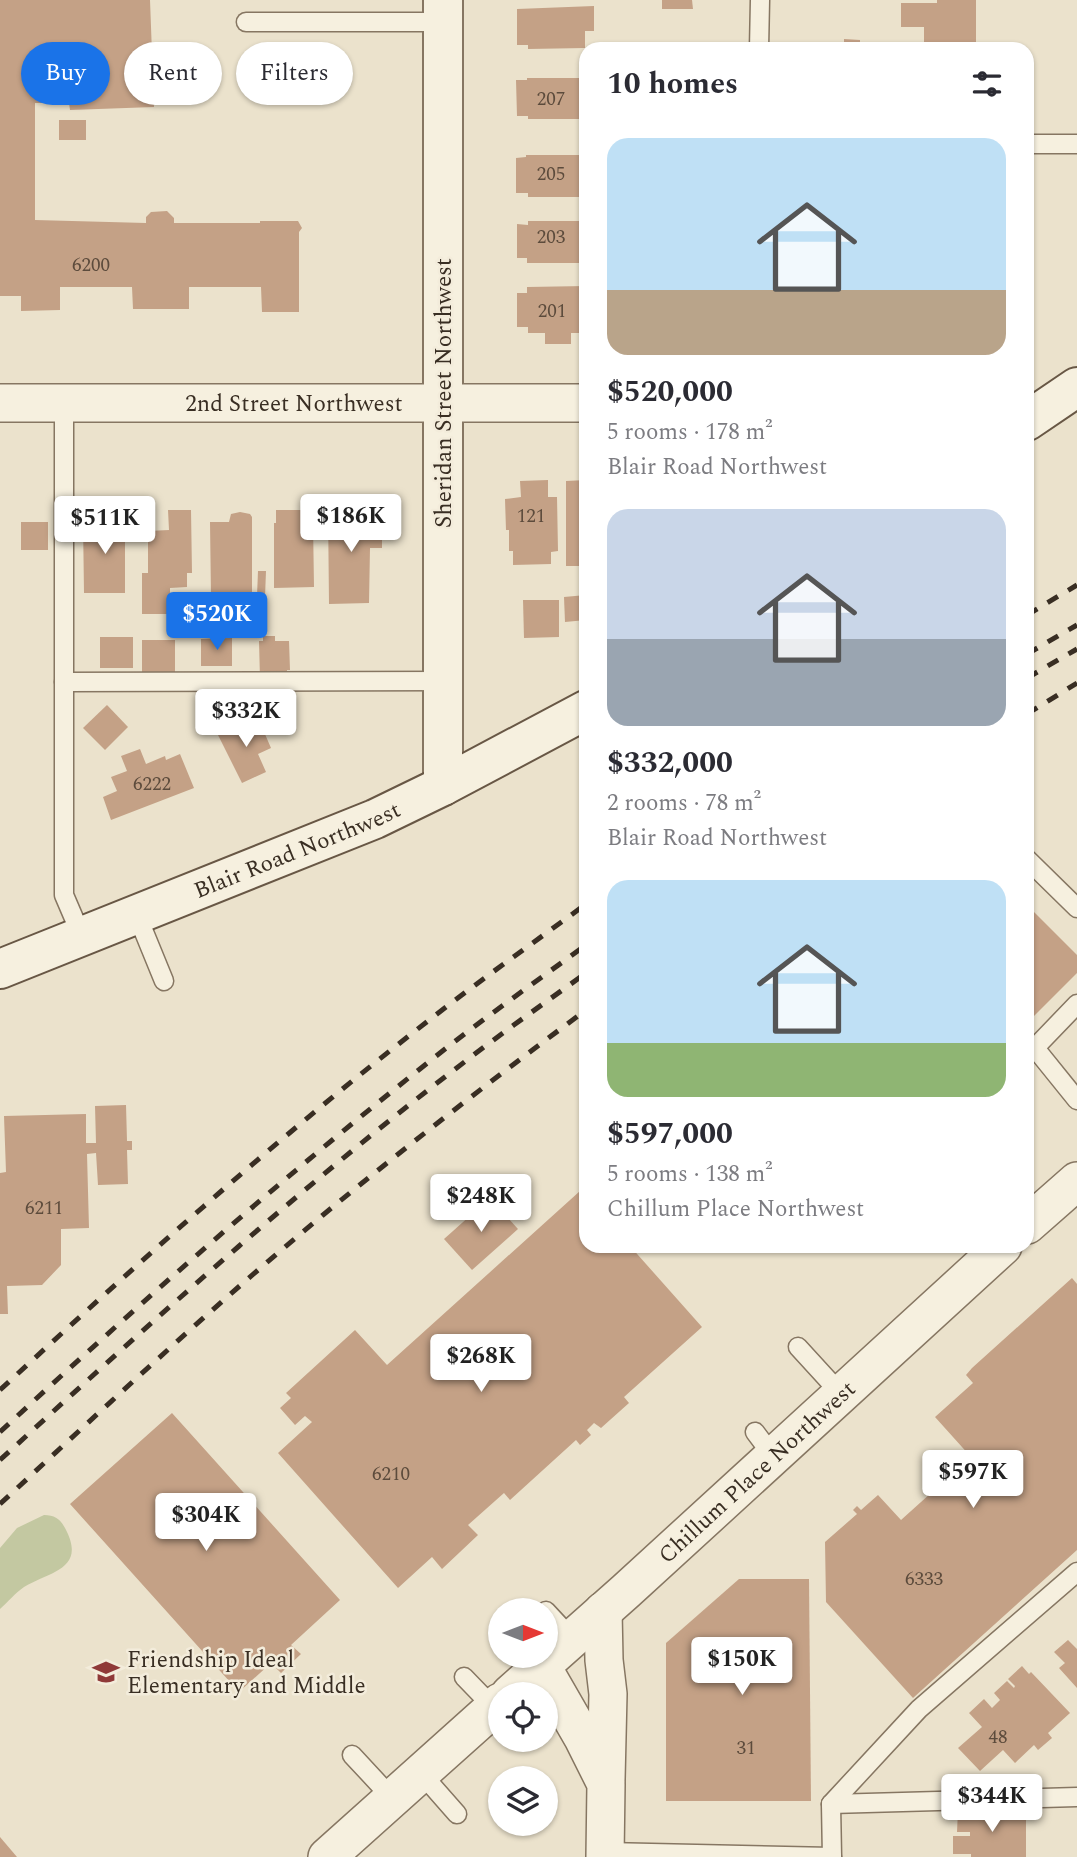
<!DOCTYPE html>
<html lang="en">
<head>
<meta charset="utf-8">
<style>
	body { margin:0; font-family:Spectral,serif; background:#f2f2f3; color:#2b2b33; height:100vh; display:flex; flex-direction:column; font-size:26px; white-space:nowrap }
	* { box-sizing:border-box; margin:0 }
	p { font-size:23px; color:#7c7c81 }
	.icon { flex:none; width:38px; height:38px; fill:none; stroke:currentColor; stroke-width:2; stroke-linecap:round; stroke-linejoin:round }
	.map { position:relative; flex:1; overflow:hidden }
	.side { position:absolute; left:579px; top:42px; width:455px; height:1211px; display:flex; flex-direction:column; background:#fff; border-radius:21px; box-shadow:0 2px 5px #0004 }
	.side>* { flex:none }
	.banner { position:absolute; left:21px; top:42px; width:453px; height:63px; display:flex; gap:14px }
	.needle { width:46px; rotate:90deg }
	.tools { position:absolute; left:488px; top:1598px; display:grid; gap:14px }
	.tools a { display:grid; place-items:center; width:70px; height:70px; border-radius:50%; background:#fff; box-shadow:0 2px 5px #0004; font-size:35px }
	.price { position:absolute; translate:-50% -60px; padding:0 16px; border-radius:7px; background:#fff; color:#222; font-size:23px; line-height:46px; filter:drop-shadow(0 2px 4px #0008) }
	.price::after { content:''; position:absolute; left:50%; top:42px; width:21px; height:16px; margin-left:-10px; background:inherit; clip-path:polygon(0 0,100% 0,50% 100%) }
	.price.on { background:#1a73e8; color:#fff }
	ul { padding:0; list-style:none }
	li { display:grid; align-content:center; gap:14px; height:371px; padding:0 28px }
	li span { display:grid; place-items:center; height:217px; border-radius:21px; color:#555 }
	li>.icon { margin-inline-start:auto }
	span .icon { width:126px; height:126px; fill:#fffc; stroke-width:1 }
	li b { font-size:30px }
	h2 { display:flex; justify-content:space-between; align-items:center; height:84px; padding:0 28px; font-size:30px }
	.tag { padding:0 24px; border-radius:32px; background:#fff; box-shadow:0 2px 5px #0004; font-size:24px; line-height:63px }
	.tag.on { background:#1a73e8; color:#fff }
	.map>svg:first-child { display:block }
	.green { fill:#c3c8a1 }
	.building { fill:#c4a186 }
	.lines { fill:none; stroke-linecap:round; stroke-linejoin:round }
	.service-casing { stroke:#867662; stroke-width:21 }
	.minor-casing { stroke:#867662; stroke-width:40 }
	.tertiary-casing { stroke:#867662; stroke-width:42 }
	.secondary-casing { stroke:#685745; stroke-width:42 }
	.service { stroke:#f6f0df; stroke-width:18 }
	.minor { stroke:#f6f0df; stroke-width:37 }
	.tertiary { stroke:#f6f0df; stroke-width:38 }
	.secondary { stroke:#f6f0df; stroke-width:38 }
	.rail { stroke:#392e23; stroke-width:5; stroke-dasharray:12 12; stroke-linecap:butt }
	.labels { text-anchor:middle; stroke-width:5; stroke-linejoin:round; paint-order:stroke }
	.number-label { font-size:19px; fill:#5c4b3c }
	.street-label { font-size:23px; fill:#392e23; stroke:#f3ecdb }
	.poi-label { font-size:23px; fill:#392e23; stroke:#f3ecdb; text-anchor:start }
</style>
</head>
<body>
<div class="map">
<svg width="1077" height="1857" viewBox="0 0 1077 1857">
	<rect width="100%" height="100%" fill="#ebe2cc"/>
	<!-- green -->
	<path class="green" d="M 44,1515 C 55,1515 60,1519 65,1528 C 87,1569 51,1571 24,1587 C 15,1593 8,1602 0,1609 L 0,1548 L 17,1528 Z"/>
	<!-- building -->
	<g class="building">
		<polygon points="0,0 150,0 154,107 70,110 69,103 35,103 35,220 146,223 146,217 151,212 167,211 174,218 174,223 260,223 260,221 298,221 302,228 299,232 299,312 262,312 261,287 189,287 189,309 133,309 132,287 60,287 60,310 21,311 21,296 0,296"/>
		<polygon points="662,0 692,0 693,9 662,9"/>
		<polygon points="937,0 976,0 976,49 924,49 924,27 901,27 901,3 937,3"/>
		<polygon points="594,6 594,31 585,31 585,48 528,49 528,45 517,45 517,9"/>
		<polygon points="844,39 860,40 860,49 844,49"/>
		<polygon points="527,78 586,78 586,117 583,119 528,119 528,116 517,116 516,80 527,80"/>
		<rect x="59" y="120" width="27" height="20"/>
		<polygon points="526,155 586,155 586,189 584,189 584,197 528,197 528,193 516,193 516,158 526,157"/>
		<polygon points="528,221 586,221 584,263 527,263 527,258 517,258 517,224 528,225"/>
		<polygon points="586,286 586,333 571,333 571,344 545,344 545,333 528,333 528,327 517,327 517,293 527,293 527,287"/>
		<polygon points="548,480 548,497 557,497 558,551 551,552 551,564 513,565 513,551 509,551 509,530 506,530 505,499 521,497 520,481"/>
		<polygon points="586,480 586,566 566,566 566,481"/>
		<polygon points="328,508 368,508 368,522 382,522 382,548 370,548 369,603 329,604"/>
		<polygon points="168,510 191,510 192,573 187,573 187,587 170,588 170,614 142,614 142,573 148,573 148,531 169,530"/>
		<polygon points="276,510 311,510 311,523 313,523 314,587 274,588 274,523 276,523"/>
		<polygon points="240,512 250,514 252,517 252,597 211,597 210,522 229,522 231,514"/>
		<polygon points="104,516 125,516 125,593 84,593 83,521 104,521"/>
		<rect x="21" y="522" width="27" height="28"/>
		<polygon points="258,571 266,571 265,597 257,596"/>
		<polygon points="586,595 586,620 565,622 564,597"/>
		<polygon points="523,600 559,600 559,637 524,638"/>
		<polygon points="263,636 275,636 275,641 289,641 290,670 287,670 287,678 260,679 259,641 263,641"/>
		<rect x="100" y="637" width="33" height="31"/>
		<polygon points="232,638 232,666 201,666 201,639"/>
		<rect x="142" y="640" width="33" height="32"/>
		<polygon points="107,705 128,727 105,750 83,728"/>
		<polygon points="258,718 271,748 258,754 266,772 242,783 218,735"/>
		<polygon points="140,749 146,764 165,756 166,760 180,754 194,788 111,820 103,797 117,791 111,777 127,771 121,756"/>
		<polygon points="1027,905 1077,955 1077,973 1027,1023"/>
		<polygon points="126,1105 127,1141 132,1141 132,1150 127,1150 128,1184 98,1185 96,1153 87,1154 89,1228 61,1229 61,1265 42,1285 7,1286 8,1314 0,1314 0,1173 6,1172 4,1116 86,1114 86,1143 96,1143 95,1106"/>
		<polygon points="580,1191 586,1198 586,1246 630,1246 702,1327 624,1397 629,1403 601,1428 594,1423 587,1430 591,1435 580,1445 576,1440 510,1500 504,1493 468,1525 478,1535 442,1569 432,1557 398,1588 278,1453 312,1422 305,1416 295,1425 280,1408 291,1398 286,1393 355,1330 387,1365"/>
		<polygon points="490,1198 518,1229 472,1270 444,1239"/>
		<polygon points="1072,1278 1077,1284 1077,1550 913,1698 826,1602 825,1542 857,1514 853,1510 857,1506 861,1510 878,1495 901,1520 971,1457 935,1417 973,1383 966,1375 972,1368"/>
		<polygon points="172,1413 340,1600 291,1645 301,1654 281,1673 271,1663 239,1692 70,1504"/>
		<polygon points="739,1579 809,1579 811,1801 666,1801 666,1643"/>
		<polygon points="1068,1640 1077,1649 1077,1688 1059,1668 1065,1663 1054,1652"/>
		<polygon points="1022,1666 1029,1674 1031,1672 1070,1713 1048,1733 1052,1738 1038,1750 1034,1745 1015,1763 1003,1750 980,1771 958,1748 982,1727 969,1713 984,1699 992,1708 1000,1700 994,1693 1007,1681 1014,1688 1015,1686 1008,1679"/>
		<polygon points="958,1810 1026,1810 1026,1857 971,1857 971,1854 953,1854 953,1836 970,1836 970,1832 957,1832"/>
		<polygon points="0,1837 17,1857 0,1857"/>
	</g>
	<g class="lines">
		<!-- service casing -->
		<g class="service-casing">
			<g id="service">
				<polyline points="246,22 443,22"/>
				<polyline points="759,49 760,0"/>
				<polyline points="1027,144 1077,144"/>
				<polyline points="64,403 64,895 82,937"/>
				<polyline points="64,682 443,681"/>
				<polyline points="1027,859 1077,908"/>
				<polyline points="137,915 164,981"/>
				<polyline points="1035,1048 1077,1100"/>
				<polyline points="1027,1056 1077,1004"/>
				<polyline points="798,1347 841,1394"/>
				<polyline points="755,1432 773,1456"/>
				<polyline points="546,1611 572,1639"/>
				<polyline points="464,1677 494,1708"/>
				<polyline points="352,1755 392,1798"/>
				<polyline points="421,1773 457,1814"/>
				<polyline points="831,1804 1077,1797"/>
				<polyline points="606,1852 832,1857"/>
				<polyline points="832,1857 831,1804 919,1709 1077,1572"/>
			</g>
		</g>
		<!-- minor casing -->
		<g class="minor-casing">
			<g id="minor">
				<path id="s1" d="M 0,403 L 586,403"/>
				<polyline points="1027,1225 1077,1181"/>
				<polyline points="603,1611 604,1660 608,1694 606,1779"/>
				<polyline points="541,1665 583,1738 606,1784 605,1857"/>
				<path id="s2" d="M 510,1694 L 626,1591 L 1003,1246"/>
				<polyline points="327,1857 500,1702"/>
			</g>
		</g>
		<!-- tertiary casing -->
		<g class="tertiary-casing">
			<polyline id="tertiary" points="443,786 443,0"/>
		</g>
		<!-- secondary casing -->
		<g class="secondary-casing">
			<g id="secondary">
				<polyline points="1027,421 1077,387"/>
				<path id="s3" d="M 0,969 L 375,819 L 443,786 L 586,710"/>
			</g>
		</g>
		<!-- service -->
		<use href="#service" class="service"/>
		<!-- minor -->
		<use href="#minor" class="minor"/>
		<!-- tertiary -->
		<use href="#tertiary" class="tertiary"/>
		<!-- secondary -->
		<use href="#secondary" class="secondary"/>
		<!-- rail -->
		<g class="rail">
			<polyline points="1027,615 1077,585"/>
			<polyline points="1027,654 1077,625"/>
			<polyline points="1027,678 1077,649"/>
			<polyline points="1027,714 1077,683"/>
			<path d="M 0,1390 C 141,1260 285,1131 437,1014 C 486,976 536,941 586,904"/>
			<path d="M 0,1432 C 146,1297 297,1165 454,1042 C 497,1009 542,977 586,945"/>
			<path d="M 0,1460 C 151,1322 304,1184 467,1060 C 506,1030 546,1002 586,973"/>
			<path d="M 0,1504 C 106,1406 212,1307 323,1215 C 409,1144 497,1076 586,1010"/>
		</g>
	</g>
	<!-- icons -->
	<defs>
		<g id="school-bare" transform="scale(2.1)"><path d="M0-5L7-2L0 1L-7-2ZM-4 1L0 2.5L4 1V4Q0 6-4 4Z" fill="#8f3938" stroke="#f3ecdb" stroke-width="2.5" paint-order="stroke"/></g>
	</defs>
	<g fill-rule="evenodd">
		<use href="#school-bare" x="106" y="1672"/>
	</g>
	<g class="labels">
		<!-- number labels -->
		<g class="number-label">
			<text x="551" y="105">207</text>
			<text x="551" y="180">205</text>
			<text x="551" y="243">203</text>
			<text x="91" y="271">6200</text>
			<text x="552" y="317">201</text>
			<text x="531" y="522">121</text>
			<text x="152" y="790">6222</text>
			<text x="44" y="1214">6211</text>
			<text x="391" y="1480">6210</text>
			<text x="924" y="1585">6333</text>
			<text x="998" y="1743">48</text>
			<text x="746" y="1754">31</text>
		</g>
		<!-- street labels -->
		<g class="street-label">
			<text transform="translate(443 393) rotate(-90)" y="8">Sheridan Street Northwest</text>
			<text dy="8" stroke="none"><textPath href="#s1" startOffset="294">2nd Street Northwest</textPath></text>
			<text dy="8" stroke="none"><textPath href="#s3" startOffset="320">Blair Road Northwest</textPath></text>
			<text dy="8" stroke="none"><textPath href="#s2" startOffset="332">Chillum Place Northwest</textPath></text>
		</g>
		<!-- poi labels -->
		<g class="poi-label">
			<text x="127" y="1667">Friendship Ideal<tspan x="127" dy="26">Elementary and Middle</tspan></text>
		</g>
	</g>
</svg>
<div class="tools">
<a><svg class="needle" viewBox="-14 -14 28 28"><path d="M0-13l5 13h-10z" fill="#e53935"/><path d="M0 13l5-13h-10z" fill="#7c7c81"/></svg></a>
<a><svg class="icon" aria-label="locate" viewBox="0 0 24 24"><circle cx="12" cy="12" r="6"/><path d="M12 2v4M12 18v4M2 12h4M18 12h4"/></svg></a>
<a><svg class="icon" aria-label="layers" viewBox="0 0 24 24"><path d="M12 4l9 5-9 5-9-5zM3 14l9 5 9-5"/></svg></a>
</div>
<b class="price" style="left:351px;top:554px">$186K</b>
<b class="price" style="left:105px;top:556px">$511K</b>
<b class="price on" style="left:217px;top:652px">$520K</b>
<b class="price" style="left:246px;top:749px">$332K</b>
<b class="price" style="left:481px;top:1234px">$248K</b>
<b class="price" style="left:481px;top:1394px">$268K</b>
<b class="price" style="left:973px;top:1510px">$597K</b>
<b class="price" style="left:206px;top:1553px">$304K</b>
<b class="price" style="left:742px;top:1697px">$150K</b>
<b class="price" style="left:992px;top:1834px">$344K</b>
<div class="banner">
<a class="tag on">Buy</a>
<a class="tag">Rent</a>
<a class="tag">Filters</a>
</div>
<section class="side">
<h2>10 homes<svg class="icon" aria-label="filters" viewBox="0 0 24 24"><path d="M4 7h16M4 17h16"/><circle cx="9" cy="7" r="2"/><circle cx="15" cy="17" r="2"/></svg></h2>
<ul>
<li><span style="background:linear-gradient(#bfe0f5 70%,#b9a48a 0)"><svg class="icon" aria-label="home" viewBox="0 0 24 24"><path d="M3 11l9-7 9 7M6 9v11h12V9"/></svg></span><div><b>$520,000</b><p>5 rooms · 178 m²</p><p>Blair Road Northwest</p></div></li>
<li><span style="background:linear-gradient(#c9d6e8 60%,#9aa5b1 0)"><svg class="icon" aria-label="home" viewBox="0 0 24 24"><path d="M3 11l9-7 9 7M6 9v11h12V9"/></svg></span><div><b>$332,000</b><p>2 rooms · 78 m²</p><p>Blair Road Northwest</p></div></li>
<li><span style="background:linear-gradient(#bfe0f5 75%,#8fb573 0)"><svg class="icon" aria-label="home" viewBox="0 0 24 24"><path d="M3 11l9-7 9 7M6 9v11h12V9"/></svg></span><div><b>$597,000</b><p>5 rooms · 138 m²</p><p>Chillum Place Northwest</p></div></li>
</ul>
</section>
</div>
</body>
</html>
